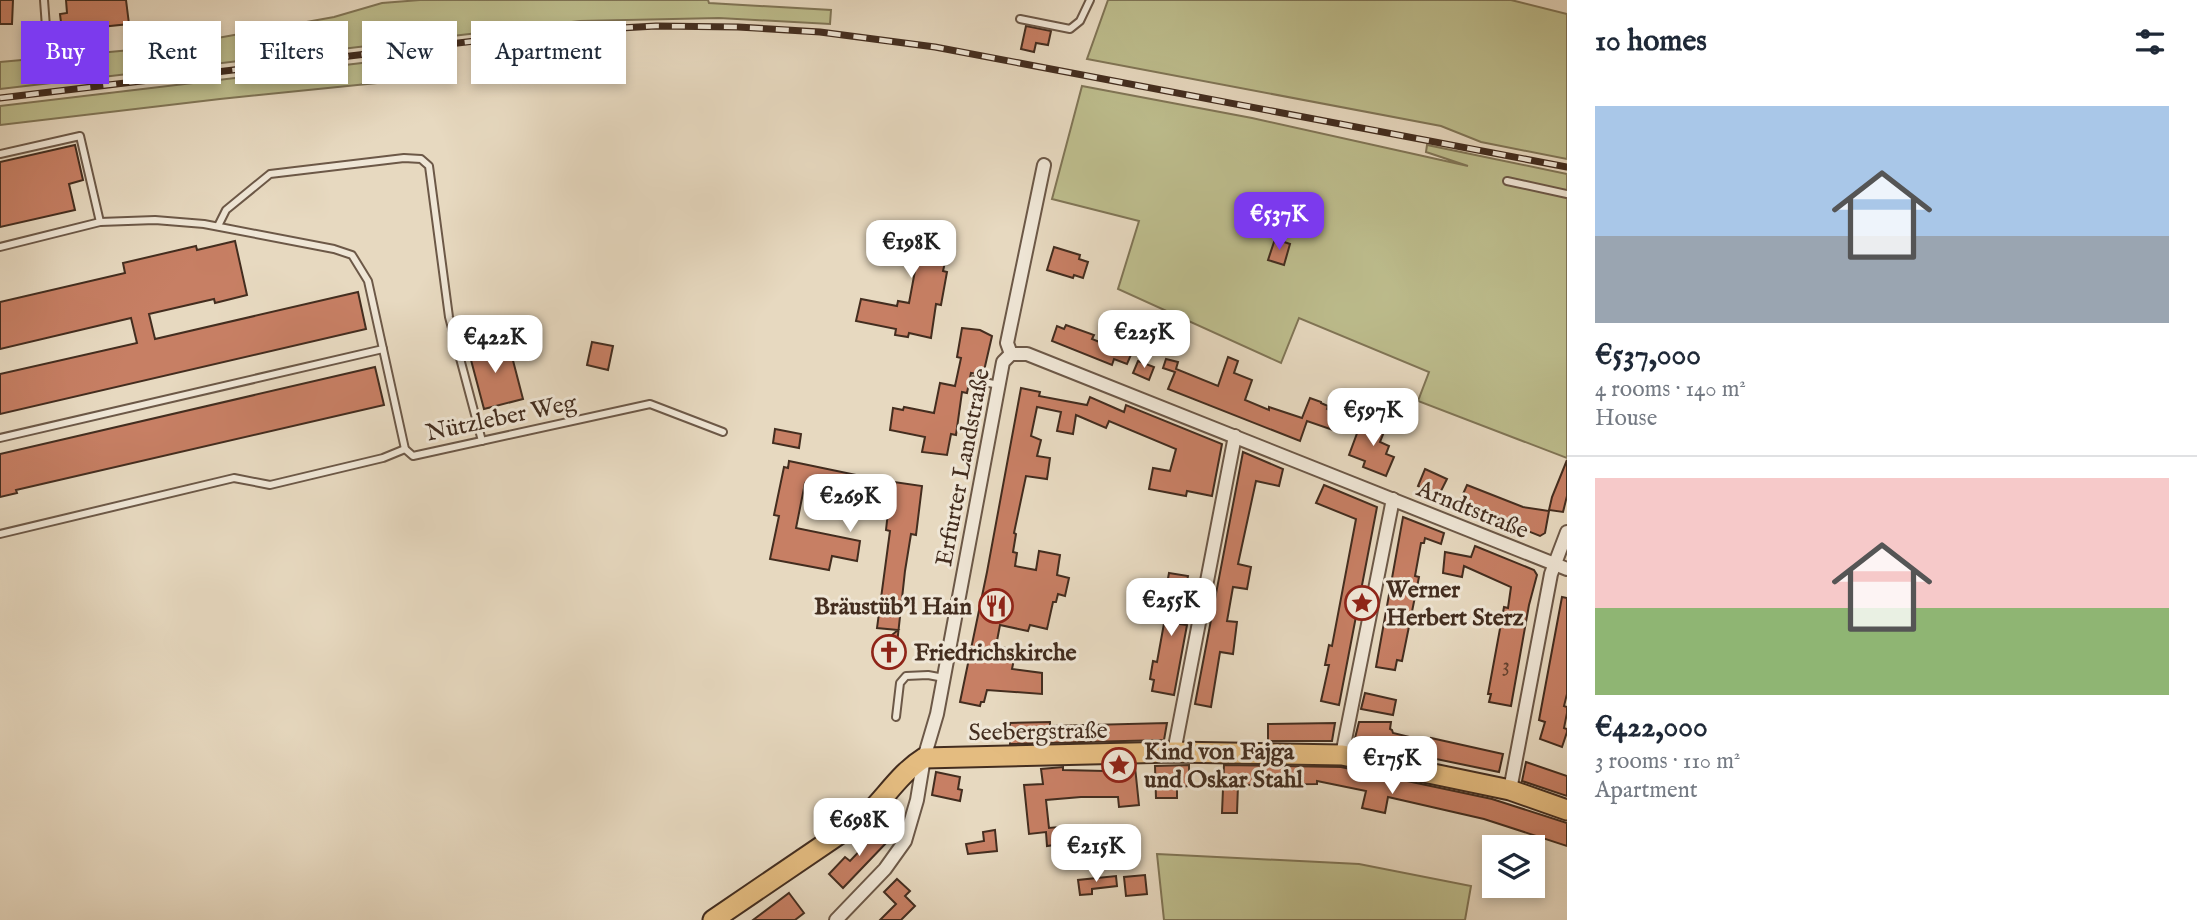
<!DOCTYPE html>
<html lang="en">
<head>
<meta charset="utf-8">
<style>
	body { margin:0; font-family:"IM FELL English",serif; background:#f6f6f7; color:#1f2937; height:100vh; display:flex; flex-direction:column; font-size:26px; white-space:nowrap }
	* { box-sizing:border-box; margin:0 }
	p { font-size:23px; color:#747a83 }
	.icon { flex:none; width:38px; height:38px; fill:none; stroke:currentColor; stroke-width:2; stroke-linecap:round; stroke-linejoin:round }
	.map { position:relative; flex:1; overflow:hidden }
	.panel { display:flex; flex-direction:column; background:#fff; width:630px }
	.panel>* { flex:none }
	.hud { position:absolute; left:21px; top:21px; width:665px; height:63px; display:flex; gap:14px }
	.buttons { position:absolute; left:1482px; top:835px; display:grid; gap:14px }
	.buttons a { display:grid; place-items:center; width:63px; height:63px; border-radius:0px; background:#fff; box-shadow:0 4px 10px #0003; font-size:35px }
	.price { position:absolute; translate:-50% -60px; padding:0 16px; border-radius:14px; background:#fff; color:#222; font-size:23px; line-height:46px; filter:drop-shadow(0 2px 4px #0008) }
	.price::after { content:''; position:absolute; left:50%; top:42px; width:21px; height:16px; margin-left:-10px; background:inherit; clip-path:polygon(0 0,100% 0,50% 100%) }
	.price.selected { background:#7c3aed; color:#fff }
	ul { padding:0; list-style:none }
	li { display:grid; align-content:center; gap:14px; height:371px; padding:0 28px }
	li+li { border-top:2px solid #e0e1e3 }
	li span { display:grid; place-items:center; height:217px; border-radius:0px; color:#555 }
	li>.icon { margin-inline-start:auto }
	span .icon { width:126px; height:126px; fill:#fffc; stroke-width:1 }
	li b { font-size:30px }
	h2 { display:flex; justify-content:space-between; align-items:center; height:84px; padding:0 28px; font-size:30px }
	.chip { padding:0 24px; border-radius:0px; background:#fff; box-shadow:0 4px 10px #0003; font-size:24px; line-height:63px }
	.chip.selected { background:#7c3aed; color:#fff }
	main { display:flex; flex:1; min-height:0 }
	.map>svg:first-child { display:block }
	.green { fill:#bdbd8d; stroke:#807556; stroke-width:2 }
	.building { fill:#c77f64; stroke:#432d1f; stroke-width:2 }
	.lines { fill:none; stroke-linecap:round; stroke-linejoin:round }
	.service-casing { stroke:#6c5847; stroke-width:10 }
	.minor-casing { stroke:#6c5847; stroke-width:16 }
	.primary-casing { stroke:#432d1f; stroke-width:23 }
	.service { stroke:#efe6d6; stroke-width:6 }
	.minor { stroke:#efe6d6; stroke-width:12 }
	.primary { stroke:#e4bc80; stroke-width:19 }
	.rail-casing { stroke:#432d1f; stroke-width:7 }
	.rail { stroke:#efe6d6; stroke-width:4.5; stroke-dasharray:13; stroke-linecap:butt }
	.labels { text-anchor:middle; stroke-width:6; stroke-linejoin:round; paint-order:stroke }
	.number-label { font-size:21px; fill:#644230 }
	.street-label { font-size:24px; fill:#432d1f; stroke:#efe6d6 }
	.poi-label { font-size:24px; font-weight:bold; fill:#432d1f; stroke:#efe6d6; text-anchor:start }
</style>
</head>
<body>
<main>
<div class="map">
<svg width="1567" height="920" viewBox="0 0 1567 920">
	<rect width="100%" height="100%" fill="#e7d9c0"/>
	<filter id="stains"><feTurbulence type="fractalNoise" baseFrequency=".00286" numOctaves="4"/><feColorMatrix values="0 0 0 0 .2 0 0 0 0 .09 0 0 0 0 .02 0 0 0 .5 -.17"/></filter>
	<radialGradient id="worn" r=".72"><stop offset=".6" stop-color="#630" stop-opacity="0"/><stop offset="1" stop-color="#630" stop-opacity=".3"/></radialGradient>
	<!-- green -->
	<g class="green">
		<polygon points="420,0 708,0 709,3 831,10 830,24 719,18 580,21 0,89 0,62 142,49 212,39 334,17 382,3"/>
		<polygon points="1108,0 1511,0 1567,14 1567,159 1481,142 1441,126 1087,59"/>
		<polygon points="438,54 426,78 220,99 0,125 0,106"/>
		<polygon points="1082,86 1252,118 1468,166 1426,152 1427,145 1567,174 1567,458 1418,401 1429,372 1299,318 1281,363 1118,289 1139,221 1052,199"/>
		<polygon points="1157,854 1359,864 1471,886 1465,920 1164,920"/>
	</g>
	<!-- building -->
	<g class="building">
		<polygon points="0,0 13,0 12,24 0,24"/>
		<polygon points="66,0 126,0 129,24 62,31 60,14 67,13"/>
		<polygon points="1026,26 1051,31 1048,45 1036,43 1034,52 1021,49"/>
		<polygon points="75,145 83,180 69,184 75,210 0,227 0,162"/>
		<polygon points="876,222 917,230 918,226 931,229 930,232 951,236 943,271 947,272 941,305 936,304 931,338 909,333 908,337 895,335 896,329 856,321 861,299 897,306 898,301 909,303 917,260 906,258 906,253 871,246"/>
		<polygon points="1275,239 1290,244 1284,265 1268,260"/>
		<polygon points="235,241 247,295 215,303 214,299 149,314 155,339 358,292 366,329 0,414 0,374 137,343 131,318 0,349 0,302 125,273 123,263 196,246 197,250"/>
		<polygon points="1054,247 1080,255 1079,259 1088,262 1083,278 1074,275 1073,278 1047,270"/>
		<polygon points="1123,321 1143,327 1127,364 1114,359 1112,365 1052,341 1057,326 1064,329 1066,325 1094,335 1092,339 1114,348"/>
		<polygon points="962,328 980,330 992,336 983,375 971,373 967,393 962,392 956,435 951,434 947,455 922,452 925,437 890,430 893,408 903,410 904,407 934,413 940,383 955,386 961,358 957,357"/>
		<polygon points="481,341 495,347 496,352 510,349 523,399 484,409 467,345"/>
		<polygon points="592,342 613,346 608,370 587,365"/>
		<polygon points="1228,357 1238,361 1234,373 1252,380 1245,400 1269,410 1269,407 1302,418 1310,398 1321,402 1321,403 1328,406 1327,409 1339,414 1333,430 1307,421 1300,441 1168,389 1175,372 1163,368 1166,359 1178,362 1176,369 1218,386"/>
		<polygon points="1138,361 1154,367 1149,380 1133,373"/>
		<polygon points="375,367 384,405 16,490 17,493 0,497 0,454"/>
		<polygon points="1021,388 1040,392 1039,396 1087,405 1090,397 1124,412 1126,405 1222,444 1212,496 1187,491 1186,496 1149,489 1153,468 1170,471 1176,449 1109,421 1106,428 1076,415 1073,434 1057,431 1061,412 1037,407 1031,436 1041,440 1037,456 1050,458 1047,479 1026,476 1014,533 1016,534 1013,552 1017,553 1015,566 1036,570 1039,551 1060,555 1057,575 1069,578 1065,596 1058,594 1056,602 1053,602 1047,629 1030,625 1028,631 1000,625 996,646 1016,650 1012,669 1042,673 1042,694 987,690 984,702 981,702 980,706 960,702 987,572"/>
		<polygon points="1375,417 1388,422 1380,442 1389,446 1386,454 1394,457 1386,476 1363,467 1365,461 1349,455 1359,428 1369,432"/>
		<polygon points="775,429 801,434 799,448 773,443"/>
		<polygon points="1243,452 1283,469 1279,486 1256,481 1238,564 1251,567 1247,589 1233,587 1227,621 1237,622 1233,654 1220,652 1211,707 1195,704"/>
		<polygon points="1567,460 1567,496 1563,512 1549,510 1552,497"/>
		<polygon points="789,461 880,480 922,486 916,535 911,534 905,571 897,644 899,647 898,659 893,663 882,661 878,657 880,645 898,630 877,628 890,531 886,530 889,503 805,483 796,528 860,541 857,561 832,556 829,570 770,559 779,516 774,515 784,467 788,468"/>
		<polygon points="1425,469 1447,479 1439,495 1418,486"/>
		<polygon points="1324,485 1377,507 1339,705 1321,701 1329,665 1325,665 1329,645 1332,646 1356,519 1316,503"/>
		<polygon points="1467,485 1523,507 1549,511 1545,533 1540,536 1459,503"/>
		<polygon points="1403,517 1444,533 1441,544 1425,538 1424,543 1421,543 1415,576 1419,577 1402,661 1397,660 1395,670 1376,667"/>
		<polygon points="1475,546 1534,570 1537,575 1529,605 1511,706 1489,702 1491,694 1488,694 1504,607 1508,608 1511,587 1464,566 1462,577 1443,573 1445,552 1471,557"/>
		<polygon points="1169,573 1188,576 1179,624 1187,625 1174,695 1152,691 1154,680 1150,679 1153,661 1157,662 1167,607 1163,606"/>
		<polygon points="1562,597 1567,598 1567,694 1564,706 1567,707 1567,713 1564,728 1567,729 1567,732 1562,747 1540,739 1545,722 1539,720"/>
		<polygon points="1365,693 1396,700 1393,715 1361,709"/>
		<polygon points="1050,722 1050,726 1167,723 1164,740 1010,744 1010,723"/>
		<polygon points="1359,722 1391,722 1390,729 1392,730 1393,733 1430,742 1431,738 1503,754 1499,772 1354,742"/>
		<polygon points="1335,723 1332,741 1268,741 1268,724"/>
		<polygon points="1526,762 1567,776 1567,796 1522,781"/>
		<polygon points="1189,765 1189,786 1177,787 1177,798 1156,798 1155,766"/>
		<polygon points="1224,765 1341,767 1492,799 1567,823 1567,846 1484,819 1388,797 1385,813 1362,808 1366,791 1317,781 1317,784 1238,785 1237,813 1222,813"/>
		<polygon points="1063,767 1063,770 1105,771 1135,767 1139,805 1119,807 1118,797 1081,797 1046,800 1049,828 1080,825 1082,848 1062,850 1061,844 1047,846 1046,832 1029,834 1024,785 1043,784 1041,769"/>
		<polygon points="936,772 960,777 958,789 962,790 960,801 932,795"/>
		<polygon points="874,826 889,840 843,888 829,874 845,857 850,861 870,840 865,836"/>
		<polygon points="995,830 997,851 968,854 966,844 984,841 983,832"/>
		<polygon points="1145,875 1147,894 1126,896 1124,877"/>
		<polygon points="1116,876 1117,886 1092,889 1092,894 1080,895 1078,880"/>
		<polygon points="897,879 910,891 905,896 915,906 901,920 880,920 896,904 884,892"/>
		<polygon points="789,893 804,913 795,920 753,920"/>
	</g>
	<g class="lines">
		<!-- service casing -->
		<g class="service-casing">
			<g id="service">
				<polyline points="44,0 46,27"/>
				<polyline points="1020,19 1070,29 1080,21 1090,0"/>
				<polyline points="0,154 80,136 100,222 0,247"/>
				<polyline points="1507,181 1567,194"/>
				<polyline points="100,222 155,220 204,224 334,249 352,255 368,281 405,449 413,456 650,404 723,432"/>
				<polyline points="218,226 226,210 270,174 404,158 421,159 429,166 449,317 482,441"/>
				<polyline points="974,380 999,385"/>
				<polyline points="0,438 383,349"/>
				<polyline points="0,534 234,478 270,485 383,458 405,449"/>
				<polyline points="896,717 900,683 906,676 928,675 944,678"/>
			</g>
		</g>
		<!-- minor casing -->
		<g class="minor-casing">
			<g id="minor">
				<polyline points="1011,354 1027,354 1567,569"/>
				<polyline points="1011,354 1007,343 1044,165"/>
				<polyline points="1174,752 1235,436"/>
				<polyline points="1342,755 1393,499"/>
				<polyline points="1510,790 1551,574 1567,532"/>
				<polyline points="836,920 885,869 905,841 917,800 924,758 937,714 1003,362 1011,354"/>
			</g>
		</g>
		<!-- primary casing -->
		<g class="primary-casing">
			<path id="primary" d="M 713,920 L 866,816 C 886,797 900,773 924,758 L 1174,752 L 1342,755 L 1510,790 L 1567,810"/>
		</g>
		<!-- service -->
		<use href="#service" class="service"/>
		<!-- minor -->
		<use href="#minor" class="minor"/>
		<!-- primary -->
		<use href="#primary" class="primary"/>
		<!-- rail casing -->
		<g class="rail-casing">
			<polyline id="rail" points="0,98 550,32 656,26 738,27 820,32 935,47 1567,167"/>
		</g>
		<!-- rail -->
		<use href="#rail" class="rail"/>
	</g>
	<!-- icons -->
	<defs>
		<g id="sight-ring" transform="scale(1.75)"><circle r="9.5" fill="#efe6d6" stroke="#8f2418" stroke-width="1.5"/><path d="M0-6L1.8-2.2L6-1.7L2.9 1.2L3.7 5.4L0 3.3L-3.7 5.4L-2.9 1.2L-6-1.7L-1.8-2.2Z" fill="#8f2418"/></g>
		<g id="restaurant-ring" transform="scale(1.75)"><circle r="9.5" fill="#efe6d6" stroke="#8f2418" stroke-width="1.5"/><path d="M-5-6h1v4h1v-4h1v4h1v-4h1v5L-1.5 .5V6h-2V.5L-5-1ZM5-6V6H3V1.5H1.5Q1.5-4 5-6Z" fill="#8f2418"/></g>
		<g id="church-ring" transform="scale(1.75)"><circle r="9.5" fill="#efe6d6" stroke="#8f2418" stroke-width="1.5"/><path d="M-1.2-6h2.4v3.5h3.3v2.4h-3.3V6h-2.4V-.1h-3.3v-2.4h3.3Z" fill="#8f2418"/></g>
	</defs>
	<g fill-rule="evenodd">
		<use href="#sight-ring" x="1362" y="603"/>
		<use href="#restaurant-ring" x="996" y="606"/>
		<use href="#church-ring" x="889" y="652"/>
		<use href="#sight-ring" x="1119" y="765"/>
	</g>
	<g class="labels">
		<!-- number labels -->
		<g class="number-label">
			<text x="1506" y="671">3</text>
		</g>
		<!-- street labels -->
		<g class="street-label">
			<text transform="translate(501 417) rotate(-12)" y="8">Nützleber Weg</text>
			<text transform="translate(962 467) rotate(-79)" y="8">Erfurter Landstraße</text>
			<text transform="translate(1473 509) rotate(22)" y="8">Arndtstraße</text>
			<text transform="translate(1038 731) rotate(-1)" y="8">Seebergstraße</text>
		</g>
		<!-- poi labels -->
		<g class="poi-label">
			<text x="1386" y="597">Werner<tspan x="1386" dy="28">Herbert Sterz</tspan></text>
			<text x="972" y="614" text-anchor="end">Bräustüb'l Hain</text>
			<text x="914" y="660">Friedrichskirche</text>
			<text x="1144" y="759">Kind von Fajga<tspan x="1144" dy="28">und Oskar Stahl</tspan></text>
		</g>
	</g>
	<rect width="100%" height="100%" filter="url(#stains)"/>
	<rect width="100%" height="100%" fill="url(#worn)"/>
</svg>
<div class="buttons">
<a><svg class="icon" aria-label="layers" viewBox="0 0 24 24"><path d="M12 4l9 5-9 5-9-5zM3 14l9 5 9-5"/></svg></a>
</div>
<b class="price selected" style="left:1279px;top:252px">€537K</b>
<b class="price" style="left:911px;top:280px">€198K</b>
<b class="price" style="left:1144px;top:370px">€225K</b>
<b class="price" style="left:495px;top:375px">€422K</b>
<b class="price" style="left:1373px;top:448px">€597K</b>
<b class="price" style="left:850px;top:534px">€269K</b>
<b class="price" style="left:1171px;top:638px">€255K</b>
<b class="price" style="left:1392px;top:796px">€175K</b>
<b class="price" style="left:859px;top:858px">€698K</b>
<b class="price" style="left:1096px;top:884px">€215K</b>
<div class="hud">
<a class="chip selected">Buy</a>
<a class="chip">Rent</a>
<a class="chip">Filters</a>
<a class="chip">New</a>
<a class="chip">Apartment</a>
</div>
</div>
<section class="panel">
<h2>10 homes<svg class="icon" aria-label="filters" viewBox="0 0 24 24"><path d="M4 7h16M4 17h16"/><circle cx="9" cy="7" r="2"/><circle cx="15" cy="17" r="2"/></svg></h2>
<ul>
<li><span style="background:linear-gradient(#a9c7e8 60%,#9aa5b1 0)"><svg class="icon" aria-label="home" viewBox="0 0 24 24"><path d="M3 11l9-7 9 7M6 9v11h12V9"/></svg></span><div><b>€537,000</b><p>4 rooms · 140 m²</p><p>House</p></div></li>
<li><span style="background:linear-gradient(#f6c9c9 60%,#8fb573 0)"><svg class="icon" aria-label="home" viewBox="0 0 24 24"><path d="M3 11l9-7 9 7M6 9v11h12V9"/></svg></span><div><b>€422,000</b><p>3 rooms · 110 m²</p><p>Apartment</p></div></li>
</ul>
</section>
</main>
</body>
</html>
